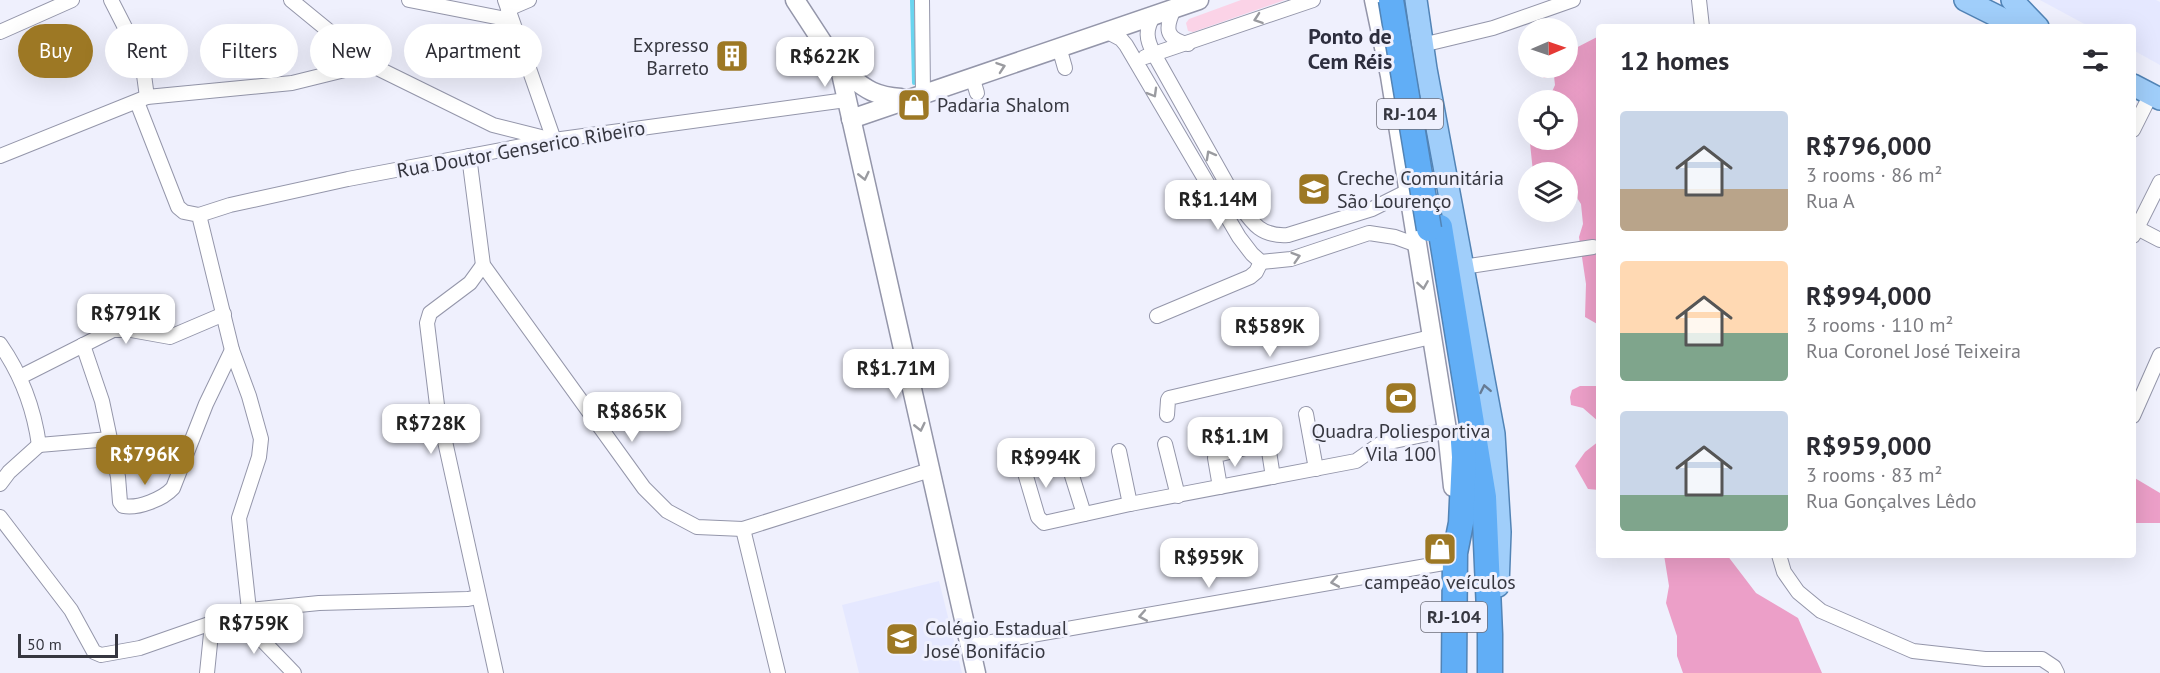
<!DOCTYPE html>
<html lang="en">
<head>
<meta charset="utf-8">
<style>
	body { margin:0; font-family:"PT Sans",sans-serif; background:#f2f2f3; color:#2b2b33; height:100vh; display:flex; flex-direction:column; font-size:22px; white-space:nowrap }
	* { box-sizing:border-box; margin:0 }
	p { font-size:20px; color:#7c7c81 }
	.icon { flex:none; width:33px; height:33px; fill:none; stroke:currentColor; stroke-width:2; stroke-linecap:round; stroke-linejoin:round }
	.map { position:relative; flex:1; overflow:hidden }
	.details { position:absolute; left:1596px; top:24px; width:540px; height:534px; display:flex; flex-direction:column; background:#fff; border-radius:6px; box-shadow:0 6px 24px #0002 }
	.details>* { flex:none }
	.banner { position:absolute; left:18px; top:24px; width:570px; height:54px; display:flex; gap:12px }
	.needle { width:39px; rotate:88deg }
	.fabs { position:absolute; left:1518px; top:18px; display:grid; gap:12px }
	.fabs a { display:grid; place-items:center; width:60px; height:60px; border-radius:50%; background:#fff; box-shadow:0 6px 24px #0002; font-size:30px }
	.scale { position:absolute; left:18px; bottom:15px; width:100px; box-sizing:border-box; padding-left:6px; border:3px solid #363740; border-top:0; font-size:16px; line-height:21px; white-space:nowrap; color:#363740; -webkit-text-stroke:4px #eff0fd; paint-order:stroke }
	.price { position:absolute; translate:-50% -51px; padding:0 14px; border-radius:12px; background:#fff; color:#222; font-size:20px; line-height:39px; filter:drop-shadow(0 2px 3px #0008) }
	.price::after { content:''; position:absolute; left:50%; top:36px; width:18px; height:14px; margin-left:-9px; background:inherit; clip-path:polygon(0 0,100% 0,50% 100%) }
	.price.active { background:#9d7824; color:#fff }
	ul { padding:0; list-style:none }
	li { display:flex; align-items:center; gap:18px; height:150px; padding:0 24px }
	li span { display:grid; place-items:center; flex:none; width:168px; height:120px; border-radius:6px; color:#555 }
	li>.icon { margin-inline-start:auto }
	span .icon { width:72px; height:72px; fill:#fffc; stroke-width:1 }
	li b { font-size:26px }
	h2 { display:flex; justify-content:space-between; align-items:center; height:72px; padding:0 24px; font-size:26px }
	.tag { padding:0 21px; border-radius:27px; background:#fff; box-shadow:0 6px 24px #0002; font-size:21px; line-height:54px }
	.tag.active { background:#9d7824; color:#fff }
	.map>svg:first-child { display:block }
	.built { fill:#e5e8ff }
	.green { fill:#fbd3e7 }
	.forest { fill:#ec9fc8 }
	.lines { fill:none; stroke-linecap:round; stroke-linejoin:round }
	.stream { stroke:#6ad5ef; stroke-width:4 }
	.street-casing { stroke:#9496aa; stroke-width:16 }
	.secondary-casing { stroke:#9496aa; stroke-width:21 }
	.primary-casing { stroke:#5284b6; stroke-width:24 }
	.highway-casing { stroke:#5284b6; stroke-width:27 }
	.street { stroke:#fff; stroke-width:14 }
	.secondary { stroke:#fff; stroke-width:18 }
	.primary { stroke:#a0cefa; stroke-width:21 }
	.highway { stroke:#61aef6; stroke-width:24 }
	.highway-bridge-casing { stroke:#5284b6; stroke-width:27; stroke-linecap:butt }
	.highway-bridge { stroke:#61aef6; stroke-width:24 }
	.oneway { stroke:#9a9ba0 }
	.oneway2 { stroke:#667b94 }
	.labels { text-anchor:middle; stroke-width:6; stroke-linejoin:round; paint-order:stroke }
	.shield { fill:#eff0fd; stroke:#6e6e79; stroke-width:1.5 }
	.shield-label { font-size:18px; font-weight:bold; fill:#363740 }
	.poi-label { font-size:20px; fill:#363740; stroke:#eff0fd; text-anchor:start }
	.street-label { font-size:20px; fill:#363740; stroke:#eff0fd }
	.quarter-label { font-size:22px; font-weight:bold; fill:#2d2e3e; stroke:#eff0fd }
</style>
</head>
<body>
<div class="map">
<svg width="2160" height="673" viewBox="0 0 2160 673">
	<rect width="100%" height="100%" fill="#eff0fd"/>
	<!-- built -->
	<g class="built">
		<polygon points="2040,0 2156,0 2160,2 2160,65 2133,50 2133,27 2090,27"/>
		<polygon points="939,581 962,673 859,673 842,605"/>
	</g>
	<!-- green -->
	<polygon class="green" points="1241,0 1285,0 1193,32 1188,31 1186,23 1189,19"/>
	<!-- forest -->
	<g class="forest">
		<polygon points="1599,36 1599,325 1585,317 1586,284 1579,237 1583,224 1581,204 1572,190 1568,190 1568,172 1533,172 1530,143 1531,140 1568,140 1568,100 1558,100 1551,94 1555,85 1554,76 1544,78 1540,74 1540,68 1568,68 1568,52"/>
		<polygon points="1580,386 1599,386 1599,422 1583,408 1571,405 1570,397 1572,390"/>
		<polygon points="1599,441 1599,490 1588,489 1575,466 1585,452"/>
		<polygon points="2133,477 2160,493 2160,523 2133,523"/>
		<polygon points="1664,555 1727,555 1756,593 1798,618 1822,673 1683,673 1677,656 1677,636 1666,603 1669,586"/>
	</g>
	<g class="lines">
		<!-- stream -->
		<polyline class="stream" points="912,0 914,83"/>
		<!-- street casing -->
		<g class="street-casing">
			<g id="street">
				<polyline points="111,0 138,53 144,75 147,97"/>
				<polyline points="291,0 369,64 493,125 549,139"/>
				<polyline points="409,0 511,20"/>
				<polyline points="505,0 554,140"/>
				<polyline points="922,0 923,93"/>
				<polyline points="1699,0 1702,27"/>
				<polyline points="508,9 529,0"/>
				<path d="M 1174,9 C 1165,28 1165,39 1188,44"/>
				<path d="M 1154,15 C 1145,30 1146,39 1154,54 L 1236,200 C 1251,221 1259,237 1288,235 L 1372,209 L 1408,191"/>
				<polyline points="1106,31 1121,39 1126,45 1239,237 1252,254 1261,262 1291,259 1369,233 1395,237 1417,245"/>
				<polyline points="0,32 72,0"/>
				<polyline points="1422,45 1493,28 1573,0"/>
				<polyline points="1059,47 1065,68"/>
				<polyline points="1145,57 1313,0"/>
				<polyline points="972,76 977,93"/>
				<polyline points="137,102 178,207 184,212 199,215 232,350 249,396 261,439 259,457 239,518 249,610"/>
				<polyline points="2133,130 2151,94"/>
				<polyline points="0,156 147,97 292,83 369,64"/>
				<polyline points="469,156 483,265 644,488 667,511 697,527 743,529 930,470"/>
				<polyline points="199,215 230,205 348,179 554,140 846,100"/>
				<polyline points="2137,228 2160,240"/>
				<polyline points="2133,236 2160,182"/>
				<polyline points="483,265 470,283 430,313 427,323 437,405 496,673"/>
				<polyline points="1463,267 1593,247"/>
				<polyline points="1157,316 1250,277 1256,272 1261,262"/>
				<path d="M 0,344 C 21,374 34,409 39,445"/>
				<path d="M 83,345 L 102,401 L 118,477 L 120,502 L 123,506 C 138,509 163,499 173,488 L 206,404 L 232,350"/>
				<polyline points="20,377 113,330 131,330 170,337 224,314"/>
				<polyline points="1306,414 1316,469"/>
				<polyline points="1167,415 1168,400 1169,398 1431,337"/>
				<polyline points="2133,416 2160,355"/>
				<polyline points="1165,444 1178,496"/>
				<polyline points="39,445 110,439"/>
				<polyline points="1119,451 1130,504"/>
				<polyline points="1068,463 1084,514"/>
				<polyline points="1025,473 1038,517 1044,523 1130,504 1356,461 1380,444 1447,430"/>
				<polyline points="0,484 9,472 39,445"/>
				<polyline points="1220,487 1215,458 1217,455 1265,443 1268,445 1273,477"/>
				<polyline points="0,517 71,610 94,652 101,655 140,648 249,610 319,603 468,599 478,597"/>
				<polyline points="743,529 778,673"/>
				<polyline points="1779,555 1784,572 1798,592 1821,611 1913,651 1985,659 2042,659 2054,667 2057,673"/>
				<polyline points="238,615 294,673"/>
				<polyline points="969,646 1455,561"/>
				<polyline points="207,673 212,624"/>
			</g>
		</g>
		<!-- secondary casing -->
		<g class="secondary-casing">
			<g id="secondary">
				<polyline points="795,0 840,69 976,673"/>
				<polyline points="1374,0 1390,76 1447,430 1453,487"/>
				<path d="M 840,69 C 863,86 870,96 901,98"/>
				<polyline points="851,119 1199,0"/>
			</g>
		</g>
		<!-- primary casing -->
		<g class="primary-casing">
			<g id="primary">
				<polyline points="1416,0 1426,69 1494,434 1500,532 1498,586"/>
				<polyline points="1965,0 2019,27"/>
				<polyline points="2012,0 2038,27"/>
				<polyline points="2133,85 2160,99"/>
			</g>
		</g>
		<!-- highway casing -->
		<g class="highway-casing">
			<g id="highway">
				<polyline points="1440,227 1484,497 1490,634 1490,673"/>
				<polyline points="1454,673 1455,553 1461,523 1464,457 1463,442"/>
			</g>
		</g>
		<!-- street -->
		<use href="#street" class="street"/>
		<!-- secondary -->
		<use href="#secondary" class="secondary"/>
		<!-- primary -->
		<use href="#primary" class="primary"/>
		<!-- highway -->
		<use href="#highway" class="highway"/>
		<!-- highway-bridge casing -->
		<g class="highway-bridge-casing">
			<polyline id="highway-bridge" points="1391,0 1429,229"/>
		</g>
		<!-- highway-bridge -->
		<use href="#highway-bridge" class="highway-bridge"/>
	</g>
	<!-- one-way arrows -->
	<defs><path id="oneway-chevron" d="M-2-3.5L2.5 0L-2 3.5" fill="none" stroke-width="1.6" stroke-linecap="round" stroke-linejoin="round" transform="scale(1.5)"/></defs>
	<g class="oneway">
		<use href="#oneway-chevron" transform="translate(1258 19) rotate(161)"/>
		<use href="#oneway-chevron" transform="translate(1001 67) rotate(-19)"/>
		<use href="#oneway-chevron" transform="translate(1153 93) rotate(60)"/>
		<use href="#oneway-chevron" transform="translate(1210 155) rotate(-119)"/>
		<use href="#oneway-chevron" transform="translate(864 176) rotate(77)"/>
		<use href="#oneway-chevron" transform="translate(1296 257) rotate(-17)"/>
		<use href="#oneway-chevron" transform="translate(1423 285) rotate(81)"/>
		<use href="#oneway-chevron" transform="translate(920 427) rotate(77)"/>
		<use href="#oneway-chevron" transform="translate(1335 582) rotate(170)"/>
		<use href="#oneway-chevron" transform="translate(1143 616) rotate(170)"/>
	</g>
	<use class="oneway2" href="#oneway-chevron" transform="translate(1485 389) rotate(-101)"/>
	<!-- icons -->
	<defs>
		<g id="building-square" transform="scale(1.725)"><rect x="-9" y="-9" width="18" height="18" rx="4" fill="#9d7824" stroke="#eff0fd"/><path d="M-4-6H4V6H1V3H-1V6H-4ZM-2.5-4.3h1.7v1.8h-1.7ZM.8-4.3h1.7v1.8H.8ZM-2.5-1h1.7V.8h-1.7ZM.8-1h1.7V.8H.8Z" fill="#fff"/></g>
		<g id="shop-square" transform="scale(1.725)"><rect x="-9" y="-9" width="18" height="18" rx="4" fill="#9d7824" stroke="#eff0fd"/><path d="M-5-2.5h2.3a2.7 3.5 0 0 1 5.4 0H5L5.5 6h-11ZM-1.5-2.5h3a1.5 2.3 0 0 0-3 0Z" fill="#fff"/></g>
		<g id="school-square" transform="scale(1.725)"><rect x="-9" y="-9" width="18" height="18" rx="4" fill="#9d7824" stroke="#eff0fd"/><path d="M0-5L7-2L0 1L-7-2ZM-4 1L0 2.5L4 1V4Q0 6-4 4Z" fill="#fff"/></g>
		<g id="stadium-square" transform="scale(1.725)"><rect x="-9" y="-9" width="18" height="18" rx="4" fill="#9d7824" stroke="#eff0fd"/><path d="M0-5a6.5 5 0 1 0 0 10a6.5 5 0 1 0 0-10ZM-3.5-1.8h7v3.6h-7Z" fill="#fff"/></g>
	</defs>
	<g fill-rule="evenodd">
		<use href="#building-square" x="732" y="56"/>
		<use href="#shop-square" x="914" y="105"/>
		<use href="#school-square" x="1314" y="189"/>
		<use href="#stadium-square" x="1401" y="398"/>
		<use href="#shop-square" x="1440" y="549"/>
		<use href="#school-square" x="902" y="639"/>
	</g>
	<g class="labels">
		<!-- shield labels -->
		<g class="shield">
			<rect x="1377" y="99" width="66" height="30" rx="4.5"/>
			<rect x="1421" y="602" width="66" height="30" rx="4.5"/>
		</g>
		<g class="shield-label">
			<text x="1410" y="120">RJ-104</text>
			<text x="1454" y="623">RJ-104</text>
		</g>
		<!-- poi labels -->
		<g class="poi-label">
			<text x="709" y="52" text-anchor="end">Expresso<tspan x="709" dy="23">Barreto</tspan></text>
			<text x="937" y="112">Padaria Shalom</text>
			<text x="1337" y="185">Creche Comunitária<tspan x="1337" dy="23">São Lourenço</tspan></text>
			<text x="1401" y="438" text-anchor="middle">Quadra Poliesportiva<tspan x="1401" dy="23">Vila 100</tspan></text>
			<text x="1440" y="589" text-anchor="middle">campeão veículos</text>
			<text x="925" y="635">Colégio Estadual<tspan x="925" dy="23">José Bonifácio</tspan></text>
		</g>
		<!-- street labels -->
		<g class="street-label">
			<text transform="translate(521 149) rotate(-10)" y="7">Rua Doutor Genserico Ribeiro</text>
		</g>
		<!-- quarter labels -->
		<g class="quarter-label">
			<text x="1350" y="44">Ponto de<tspan x="1350" dy="25">Cem Réis</tspan></text>
		</g>
	</g>
</svg>
<div class="fabs">
<a><svg class="needle" viewBox="-14 -14 28 28"><path d="M0-13l5 13h-10z" fill="#e53935"/><path d="M0 13l5-13h-10z" fill="#7c7c81"/></svg></a>
<a><svg class="icon" aria-label="locate" viewBox="0 0 24 24"><circle cx="12" cy="12" r="6"/><path d="M12 2v4M12 18v4M2 12h4M18 12h4"/></svg></a>
<a><svg class="icon" aria-label="layers" viewBox="0 0 24 24"><path d="M12 4l9 5-9 5-9-5zM3 14l9 5 9-5"/></svg></a>
</div>
<div class="scale">50 m</div>
<b class="price" style="left:825px;top:88px">R$622K</b>
<b class="price" style="left:1218px;top:231px">R$1.14M</b>
<b class="price" style="left:126px;top:345px">R$791K</b>
<b class="price" style="left:1270px;top:358px">R$589K</b>
<b class="price" style="left:896px;top:400px">R$1.71M</b>
<b class="price" style="left:632px;top:443px">R$865K</b>
<b class="price" style="left:431px;top:455px">R$728K</b>
<b class="price" style="left:1235px;top:468px">R$1.1M</b>
<b class="price active" style="left:145px;top:486px">R$796K</b>
<b class="price" style="left:1046px;top:489px">R$994K</b>
<b class="price" style="left:1209px;top:589px">R$959K</b>
<b class="price" style="left:254px;top:655px">R$759K</b>
<div class="banner">
<a class="tag active">Buy</a>
<a class="tag">Rent</a>
<a class="tag">Filters</a>
<a class="tag">New</a>
<a class="tag">Apartment</a>
</div>
<section class="details">
<h2>12 homes<svg class="icon" aria-label="filters" viewBox="0 0 24 24"><path d="M4 7h16M4 17h16"/><circle cx="9" cy="7" r="2"/><circle cx="15" cy="17" r="2"/></svg></h2>
<ul>
<li><span style="background:linear-gradient(#c9d6e8 65%,#b9a48a 0)"><svg class="icon" aria-label="home" viewBox="0 0 24 24"><path d="M3 11l9-7 9 7M6 9v11h12V9"/></svg></span><div><b>R$796,000</b><p>3 rooms · 86 m²</p><p>Rua A</p></div></li>
<li><span style="background:linear-gradient(#ffd9b3 60%,#7fa58c 0)"><svg class="icon" aria-label="home" viewBox="0 0 24 24"><path d="M3 11l9-7 9 7M6 9v11h12V9"/></svg></span><div><b>R$994,000</b><p>3 rooms · 110 m²</p><p>Rua Coronel José Teixeira</p></div></li>
<li><span style="background:linear-gradient(#c9d6e8 70%,#7fa58c 0)"><svg class="icon" aria-label="home" viewBox="0 0 24 24"><path d="M3 11l9-7 9 7M6 9v11h12V9"/></svg></span><div><b>R$959,000</b><p>3 rooms · 83 m²</p><p>Rua Gonçalves Lêdo</p></div></li>
</ul>
</section>
</div>
</body>
</html>
